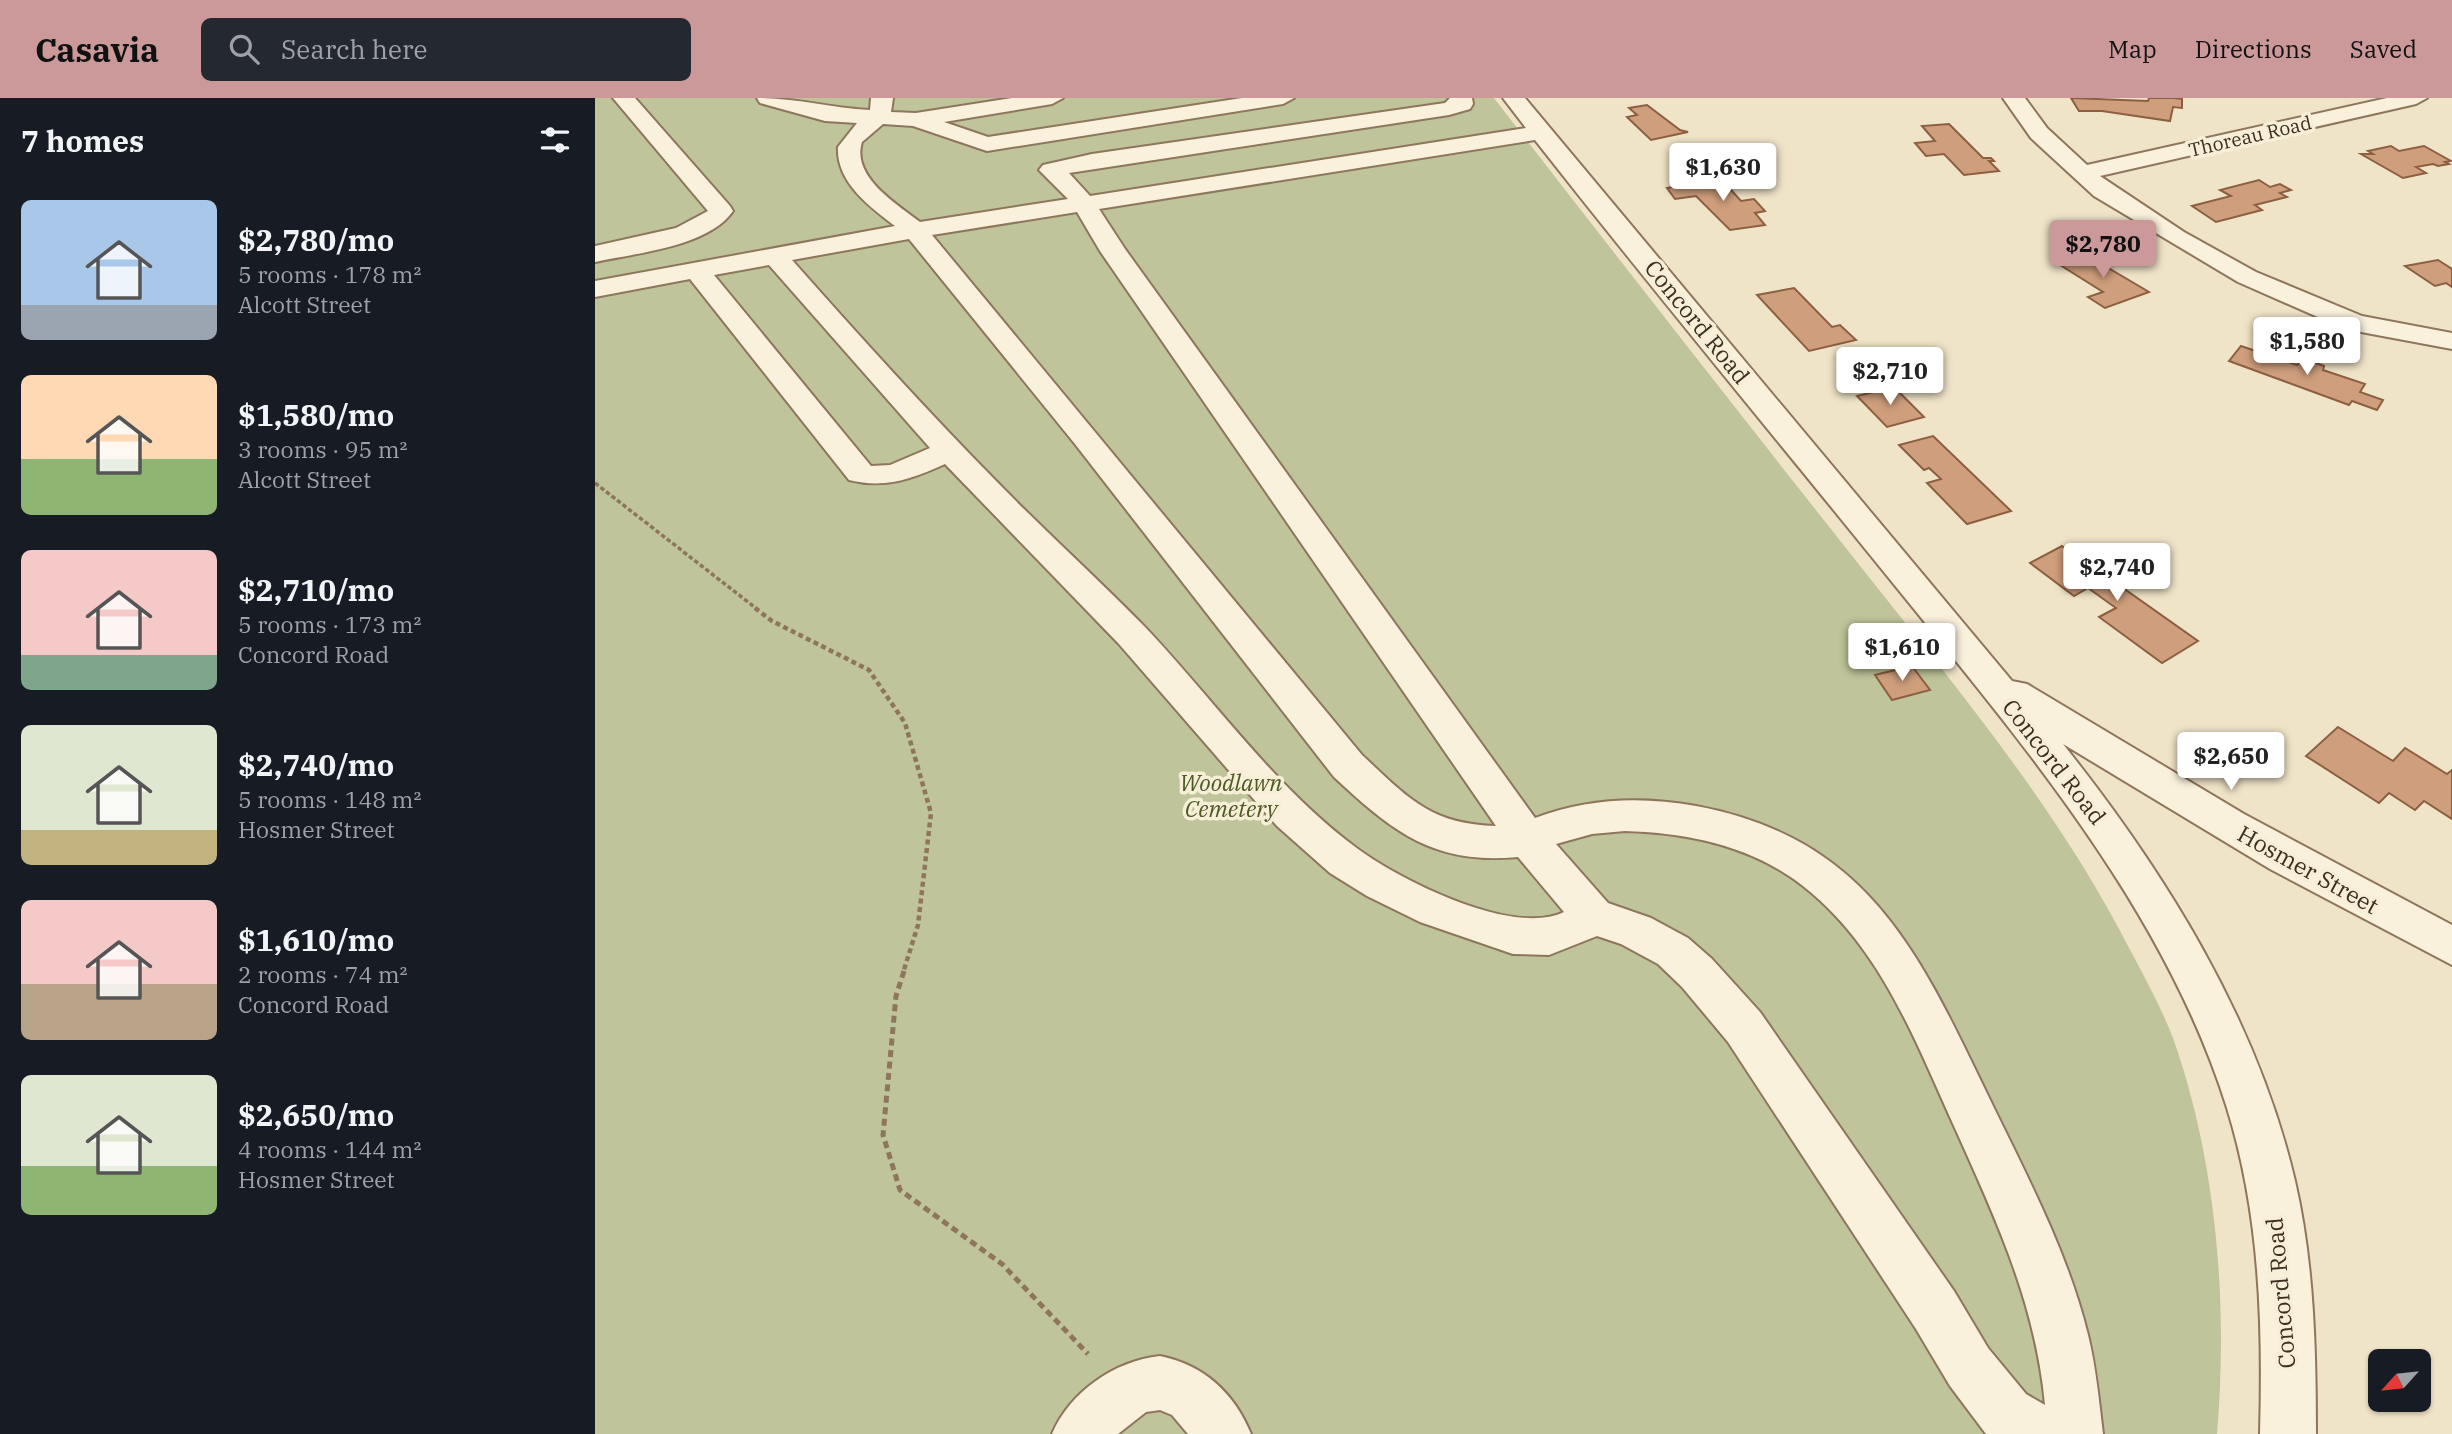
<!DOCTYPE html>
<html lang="en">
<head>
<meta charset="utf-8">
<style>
	body { margin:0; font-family:"IBM Plex Serif",serif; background:#242831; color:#f1f3f6; height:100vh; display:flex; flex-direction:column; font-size:26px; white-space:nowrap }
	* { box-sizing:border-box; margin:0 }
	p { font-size:23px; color:#9ea1a6 }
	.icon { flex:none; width:38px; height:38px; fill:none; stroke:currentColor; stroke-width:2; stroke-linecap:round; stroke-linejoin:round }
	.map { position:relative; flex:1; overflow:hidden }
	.drawer { display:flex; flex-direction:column; background:#171b24; width:595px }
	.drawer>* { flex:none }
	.needle { width:46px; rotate:243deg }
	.tools { position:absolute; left:1773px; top:1251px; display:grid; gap:14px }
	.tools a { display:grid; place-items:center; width:63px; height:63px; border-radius:10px; background:#171b24; box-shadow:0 2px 5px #0004; font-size:35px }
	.price { position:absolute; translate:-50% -60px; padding:0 16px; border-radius:7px; background:#fff; color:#222; font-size:23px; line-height:46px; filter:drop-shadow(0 2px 4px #0008) }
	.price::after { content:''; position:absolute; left:50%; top:42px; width:21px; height:16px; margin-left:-10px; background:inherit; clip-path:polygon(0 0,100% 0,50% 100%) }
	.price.current { background:#cc999b; color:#111 }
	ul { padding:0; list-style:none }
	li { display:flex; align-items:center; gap:21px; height:175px; padding:0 21px }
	li span { display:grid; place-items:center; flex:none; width:196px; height:140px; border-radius:10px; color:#555 }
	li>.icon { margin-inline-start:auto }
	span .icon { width:84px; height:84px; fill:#fffc; stroke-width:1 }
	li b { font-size:30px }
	h2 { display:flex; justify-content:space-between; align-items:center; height:84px; padding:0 21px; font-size:30px }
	header { display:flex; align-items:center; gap:42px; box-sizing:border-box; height:98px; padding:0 35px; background:#cc999b; color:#111 }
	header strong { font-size:33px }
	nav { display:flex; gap:38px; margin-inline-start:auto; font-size:24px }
	.search { width:490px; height:63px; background:#242831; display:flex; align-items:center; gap:18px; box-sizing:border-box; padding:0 24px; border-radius:10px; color:#9ea1a6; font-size:26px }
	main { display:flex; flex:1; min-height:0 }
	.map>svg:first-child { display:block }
	.cemetery { fill:#bfc49a }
	.building { fill:#cf9f7d; stroke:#8d5f41; stroke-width:2 }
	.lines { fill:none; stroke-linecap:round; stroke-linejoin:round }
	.minor-casing { stroke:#8d765c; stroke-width:4 }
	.path-far2 { stroke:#8d765c; stroke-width:3.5; stroke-dasharray:4.5 2.5; stroke-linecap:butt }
	.path-far1 { stroke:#8d765c; stroke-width:4.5; stroke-dasharray:5 3.5; stroke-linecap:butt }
	.path { stroke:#8d765c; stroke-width:5; stroke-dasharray:7 4.5; stroke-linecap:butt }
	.minor { fill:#faf1dc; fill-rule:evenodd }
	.labels { text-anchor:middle; stroke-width:7; stroke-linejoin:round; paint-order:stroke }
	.far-street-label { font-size:19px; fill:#3d2e20; stroke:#f7eed8 }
	.street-label { font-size:23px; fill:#3d2e20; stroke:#f7eed8 }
	.park-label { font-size:23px; font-style:italic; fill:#4d5a26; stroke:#f7eed8 }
</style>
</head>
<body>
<header>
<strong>Casavia</strong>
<div class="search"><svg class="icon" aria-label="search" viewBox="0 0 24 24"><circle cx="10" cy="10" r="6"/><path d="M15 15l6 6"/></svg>Search here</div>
<nav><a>Map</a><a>Directions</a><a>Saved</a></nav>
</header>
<main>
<section class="drawer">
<h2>7 homes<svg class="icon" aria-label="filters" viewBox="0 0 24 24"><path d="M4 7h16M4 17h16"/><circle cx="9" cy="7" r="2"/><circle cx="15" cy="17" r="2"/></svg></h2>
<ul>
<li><span style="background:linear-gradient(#a9c7e8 75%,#9aa5b1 0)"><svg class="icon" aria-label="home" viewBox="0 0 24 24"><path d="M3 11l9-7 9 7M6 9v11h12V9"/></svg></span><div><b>$2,780/mo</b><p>5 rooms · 178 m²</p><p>Alcott Street</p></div></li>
<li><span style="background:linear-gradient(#ffd9b3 60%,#8fb573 0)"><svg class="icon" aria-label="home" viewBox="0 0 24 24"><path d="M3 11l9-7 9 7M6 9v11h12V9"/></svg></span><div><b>$1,580/mo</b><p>3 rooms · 95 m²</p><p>Alcott Street</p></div></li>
<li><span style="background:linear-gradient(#f6c9c9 75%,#7fa58c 0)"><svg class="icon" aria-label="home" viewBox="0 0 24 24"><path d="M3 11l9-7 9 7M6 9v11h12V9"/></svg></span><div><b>$2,710/mo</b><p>5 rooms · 173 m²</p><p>Concord Road</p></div></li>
<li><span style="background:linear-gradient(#dfe7d0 75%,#c2b280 0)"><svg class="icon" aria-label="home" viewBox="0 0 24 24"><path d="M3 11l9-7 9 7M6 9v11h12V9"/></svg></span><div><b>$2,740/mo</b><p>5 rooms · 148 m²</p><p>Hosmer Street</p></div></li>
<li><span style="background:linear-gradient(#f6c9c9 60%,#b9a48a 0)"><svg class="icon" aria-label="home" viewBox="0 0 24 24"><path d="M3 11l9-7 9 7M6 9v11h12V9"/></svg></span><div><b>$1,610/mo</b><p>2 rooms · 74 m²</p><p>Concord Road</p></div></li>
<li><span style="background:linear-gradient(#dfe7d0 65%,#8fb573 0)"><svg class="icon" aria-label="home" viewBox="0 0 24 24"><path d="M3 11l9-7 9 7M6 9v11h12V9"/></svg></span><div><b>$2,650/mo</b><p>4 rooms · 144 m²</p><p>Hosmer Street</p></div></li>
</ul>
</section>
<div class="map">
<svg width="1857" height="1336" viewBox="0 0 1857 1336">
	<rect width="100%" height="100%" fill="#f0e4c8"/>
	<!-- cemetery -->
	<path class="cemetery" d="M 0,0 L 899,0 C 1019,155 1140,310 1262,464 C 1360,588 1461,708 1533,848 C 1549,878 1566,909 1578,940 C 1622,1064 1633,1206 1622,1336 L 0,1336 Z"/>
	<!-- building -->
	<g class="building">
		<polygon points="1476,0 1553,3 1554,0 1579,0 1587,1 1587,10 1578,9 1575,23 1507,13 1484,13"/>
		<polygon points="1052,7 1085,32 1093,34 1056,42 1032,19 1042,17 1034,10"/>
		<polygon points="1354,26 1388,60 1396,60 1399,63 1394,63 1404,73 1369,77 1349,56 1331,58 1320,45 1340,43 1327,28"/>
		<polygon points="1796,48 1804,53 1829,48 1856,63 1850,64 1854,66 1843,68 1838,66 1821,69 1831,75 1808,80 1766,56 1778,56 1773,53"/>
		<polygon points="1126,81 1146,103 1159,101 1170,113 1160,115 1170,127 1135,132 1101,98 1080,101 1072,90"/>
		<polygon points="1664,82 1675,89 1685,86 1696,92 1685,95 1692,99 1660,107 1667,112 1621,124 1597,108 1636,98 1625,92"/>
		<polygon points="1490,155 1515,166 1510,168 1554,194 1510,210 1493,199 1508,194 1462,165"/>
		<polygon points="1843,162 1857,171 1857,189 1851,185 1840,188 1810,168"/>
		<polygon points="1199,190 1237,229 1245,227 1261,242 1214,253 1162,197"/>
		<polygon points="1646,248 1702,267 1707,260 1729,268 1728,272 1770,286 1765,294 1788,302 1782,312 1757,303 1754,307 1634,263"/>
		<polygon points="1299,289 1329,319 1292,329 1262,298"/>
		<polygon points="1338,338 1416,413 1372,426 1332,385 1346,381 1334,370 1329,372 1304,347"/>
		<polygon points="1467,448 1496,469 1512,461 1539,479 1524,487 1603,543 1567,565 1504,519 1521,510 1493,490 1479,498 1435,465"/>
		<polygon points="1317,568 1335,592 1297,602 1280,577"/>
		<polygon points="1743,629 1798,663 1810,650 1852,676 1857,672 1857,721 1829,703 1820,712 1794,695 1784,705 1711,658"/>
	</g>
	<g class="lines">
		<!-- minor casing -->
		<g class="minor-casing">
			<g id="minor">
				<path d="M 18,0 L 40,0 L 135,108 L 138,113 C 113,149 41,155 0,164 L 0,148 L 81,130 L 113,113 Z"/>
				<path d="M 162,0 C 201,0 236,10 275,12 L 276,0 L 298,0 L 296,14 L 321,15 L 417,0 L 468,0 L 457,6 L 349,24 L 393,39 L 647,0 L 699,0 L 688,6 L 392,53 L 318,28 L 288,26 L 267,44 C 256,79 302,106 325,124 L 473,101 L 444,72 L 448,67 L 497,56 L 850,5 L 855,0 L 877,0 L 878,6 L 875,11 L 854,17 L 474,75 L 495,98 L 931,30 L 908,0 L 930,0 L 1417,583 L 1432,586 L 1649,716 L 1857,827 L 1857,867 L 1675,771 L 1468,646 C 1570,774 1662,921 1700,1083 C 1719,1165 1721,1251 1721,1336 L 1665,1336 C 1668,1226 1665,1116 1632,1010 C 1571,815 1432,651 1306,495 C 1184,344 1060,195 940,42 L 504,111 L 530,151 L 940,720 C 993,700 1046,698 1101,708 C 1278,741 1327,862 1398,1008 C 1434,1082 1473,1156 1493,1237 C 1501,1269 1504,1303 1508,1336 L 1391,1336 L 1355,1288 L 1321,1231 L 1133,944 L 1087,889 L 1063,866 L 1026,846 L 1002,838 L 954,857 L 918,856 L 825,824 L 772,798 L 735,775 L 682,728 L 524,546 L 350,366 C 317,381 290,391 254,382 L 95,181 L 0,199 L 0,183 L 300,128 C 275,109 241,84 243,49 L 262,25 L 230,23 L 165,5 ZM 482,114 L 505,153 L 901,728 C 835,726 813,700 767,657 L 337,137 ZM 314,141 L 480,346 L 739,679 C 798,734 839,767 923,759 L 969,814 C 918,839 805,782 763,751 C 680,690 620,603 550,529 C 503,481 453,436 406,388 C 334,315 265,239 197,162 ZM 174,167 L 335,350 L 295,367 L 276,368 L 119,177 ZM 1030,733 C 1094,735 1157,748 1208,788 C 1285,848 1320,942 1359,1028 C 1400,1119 1441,1206 1450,1307 L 1431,1296 L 1393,1250 L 1359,1193 L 1165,914 L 1117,861 L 1093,840 L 1056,820 L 1013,805 L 961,746 L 997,736 Z"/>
				<polygon points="1408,0 1430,0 1452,30 1492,67 1792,0 1832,0 1821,6 1505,78 1589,134 1661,174 1767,218 1857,235 1857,251 1750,231 1643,184 1499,98 1436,40"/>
				<path d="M 565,1258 C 609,1267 639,1295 656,1336 L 593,1336 L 577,1317 L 565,1312 L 551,1314 L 523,1336 L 457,1336 C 475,1294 519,1263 565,1258 Z"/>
			</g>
		</g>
		<!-- path-far2 -->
		<polyline class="path-far2" points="0,385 162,511"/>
		<!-- path-far1 -->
		<polyline class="path-far1" points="160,510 177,523 274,572 310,625 336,715 323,827 308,875"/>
		<!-- path -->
		<polyline class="path" points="309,873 301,898 288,1037 305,1092 407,1166 493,1256"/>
		<!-- minor -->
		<use href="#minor" class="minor"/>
	</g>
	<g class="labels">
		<!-- far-street labels -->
		<g class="far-street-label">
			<text transform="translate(1655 38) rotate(-13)" y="7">Thoreau Road</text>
		</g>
		<!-- street labels -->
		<g class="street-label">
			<text transform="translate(1102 224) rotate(51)" y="8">Concord Road</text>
			<text transform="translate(1459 664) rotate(52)" y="8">Concord Road</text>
			<text transform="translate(1713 772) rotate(29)" y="8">Hosmer Street</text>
			<text transform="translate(1686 1195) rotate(-95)" y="8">Concord Road</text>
		</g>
		<!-- park labels -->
		<g class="park-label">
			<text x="636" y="693">Woodlawn<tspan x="636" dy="26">Cemetery</tspan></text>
		</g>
	</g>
</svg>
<div class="tools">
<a><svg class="needle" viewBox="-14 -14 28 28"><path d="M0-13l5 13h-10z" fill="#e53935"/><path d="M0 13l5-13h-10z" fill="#9ea1a6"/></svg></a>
</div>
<b class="price" style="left:1128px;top:105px">$1,630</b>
<b class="price current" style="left:1508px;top:182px">$2,780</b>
<b class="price" style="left:1712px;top:279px">$1,580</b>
<b class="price" style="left:1295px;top:309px">$2,710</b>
<b class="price" style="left:1522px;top:505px">$2,740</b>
<b class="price" style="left:1307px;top:585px">$1,610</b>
<b class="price" style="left:1636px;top:694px">$2,650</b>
</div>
</main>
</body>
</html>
